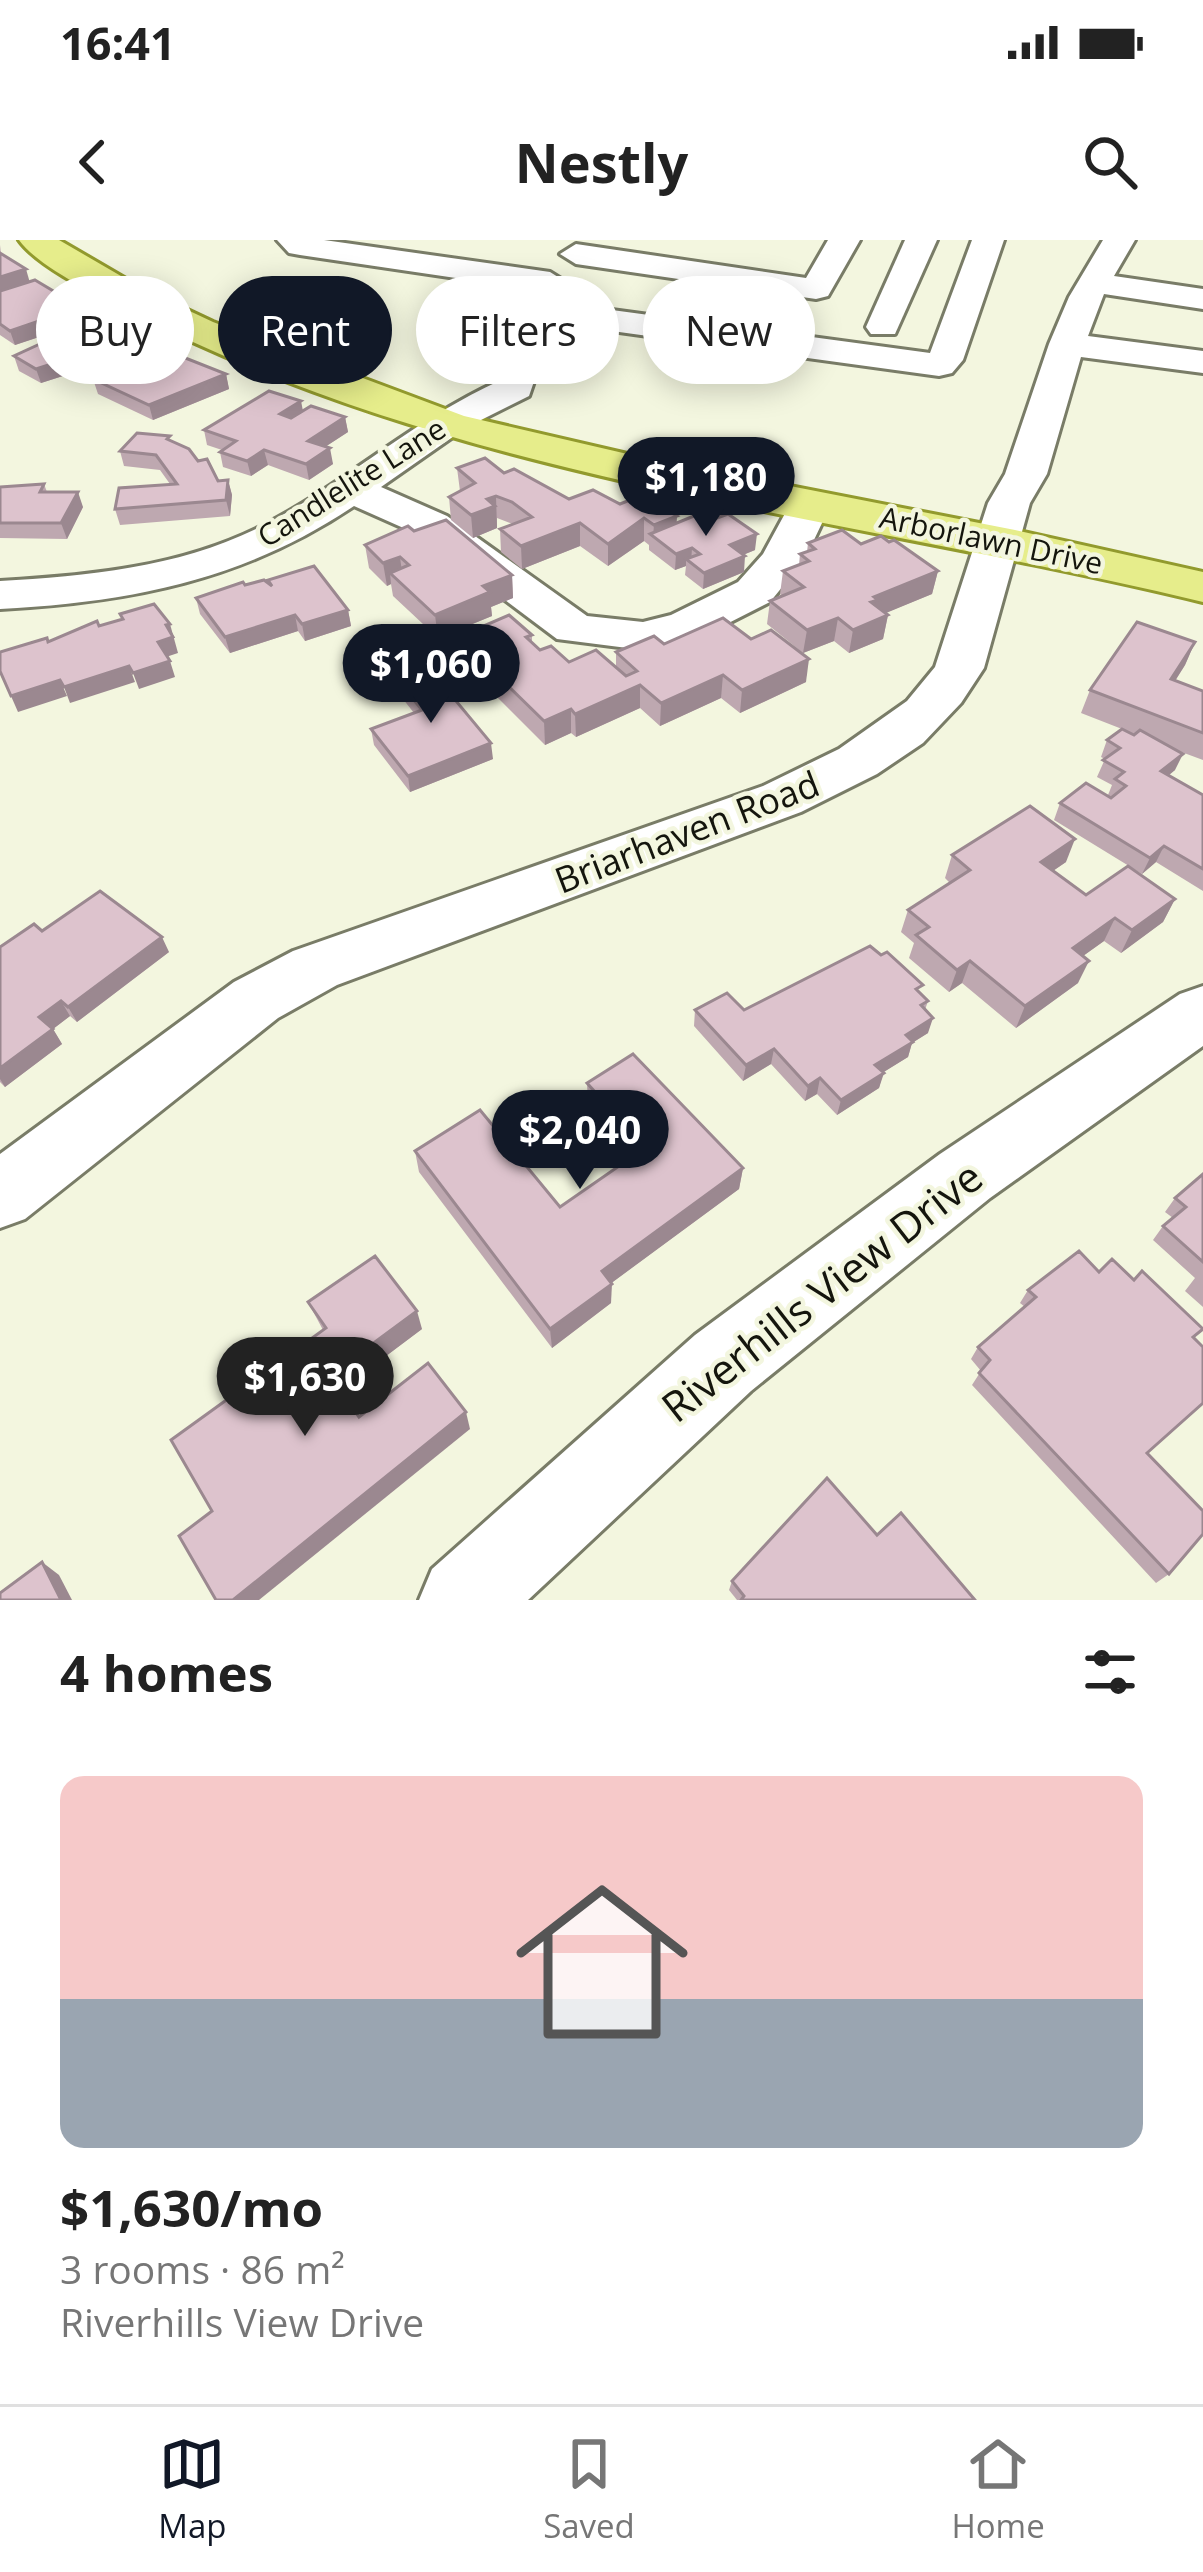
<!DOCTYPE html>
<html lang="en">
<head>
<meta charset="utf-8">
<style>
	body { margin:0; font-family:"Open Sans",sans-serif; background:#f6f6f6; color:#222; height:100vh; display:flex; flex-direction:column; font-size:45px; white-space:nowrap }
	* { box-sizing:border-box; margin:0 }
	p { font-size:39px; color:#767676 }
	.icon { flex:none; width:66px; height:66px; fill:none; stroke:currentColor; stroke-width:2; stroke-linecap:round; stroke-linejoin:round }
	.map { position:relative; height:1360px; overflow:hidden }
	.details { display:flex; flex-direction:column; background:#fff; flex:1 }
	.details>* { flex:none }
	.guide { position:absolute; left:36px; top:36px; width:1131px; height:108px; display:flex; gap:24px }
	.price { position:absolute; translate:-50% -102px; padding:0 27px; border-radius:42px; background:#111827; color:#fff; font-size:39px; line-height:78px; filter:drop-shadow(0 3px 6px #0008) }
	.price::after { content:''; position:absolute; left:50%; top:72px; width:36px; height:27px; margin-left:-18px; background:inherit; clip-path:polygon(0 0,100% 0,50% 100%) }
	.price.selected { background:#222; color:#fff }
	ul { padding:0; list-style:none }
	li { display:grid; align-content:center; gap:24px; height:636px; padding:0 60px }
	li+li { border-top:3px solid #e0e0e0 }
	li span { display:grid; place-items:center; height:372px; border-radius:24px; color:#555 }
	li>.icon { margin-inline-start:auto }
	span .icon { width:216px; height:216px; fill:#fffc; stroke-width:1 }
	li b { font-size:51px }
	h2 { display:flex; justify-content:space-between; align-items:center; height:144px; padding:0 60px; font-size:51px }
	.chip { padding:0 42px; border-radius:54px; background:#fff; box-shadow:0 6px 30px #0003; font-size:42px; line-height:108px }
	.chip.selected { background:#111827; color:#fff }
	.status { display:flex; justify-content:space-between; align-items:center; height:84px; padding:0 60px; background:#fff; direction:ltr }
	.status svg { height:33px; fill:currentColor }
	header { display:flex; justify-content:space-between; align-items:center; height:156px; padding:0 60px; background:#fff; font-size:54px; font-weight:700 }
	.tab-bar { display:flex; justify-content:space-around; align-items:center; height:168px; border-top:3px solid #e0e0e0; background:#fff; font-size:33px; color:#767676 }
	.tab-bar a { display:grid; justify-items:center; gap:6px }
	.tab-bar .selected { color:#111827 }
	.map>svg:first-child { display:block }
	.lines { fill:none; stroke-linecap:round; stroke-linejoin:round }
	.minor-casing { stroke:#797c67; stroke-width:6 }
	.major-casing { stroke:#929a2d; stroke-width:6 }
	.minor { fill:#fff; fill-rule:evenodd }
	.major { fill:#e6ed8b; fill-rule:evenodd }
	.wall { fill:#bea8b0 }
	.shaded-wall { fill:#9b8890 }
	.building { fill:#ddc3cd; stroke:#9b8890; stroke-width:3 }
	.labels { text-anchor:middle; stroke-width:9; stroke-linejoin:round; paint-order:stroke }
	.far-street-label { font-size:30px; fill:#14150d; stroke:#f3f6df }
	.street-label { font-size:36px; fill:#14150d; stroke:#f3f6df }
	.near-street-label { font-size:42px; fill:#14150d; stroke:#f3f6df }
</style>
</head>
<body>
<div class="status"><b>16:41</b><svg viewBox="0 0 49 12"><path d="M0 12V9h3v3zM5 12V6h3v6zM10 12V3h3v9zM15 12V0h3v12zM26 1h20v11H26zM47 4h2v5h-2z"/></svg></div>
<header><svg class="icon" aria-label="back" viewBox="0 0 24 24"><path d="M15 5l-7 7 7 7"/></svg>Nestly<svg class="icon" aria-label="search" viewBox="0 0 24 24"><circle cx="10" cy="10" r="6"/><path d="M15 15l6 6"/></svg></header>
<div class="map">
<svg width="1203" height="1360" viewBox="0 0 1203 1360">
	<rect width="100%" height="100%" fill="#f3f6df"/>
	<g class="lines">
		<!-- minor casing -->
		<g class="minor-casing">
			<g id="minor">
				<path d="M 277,0 L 324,0 L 550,32 L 566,42 L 560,63 L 930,113 L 972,0 L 1004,0 L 963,120 L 952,133 L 939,136 L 554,83 L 529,156 L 467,187 L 381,247 L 447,276 L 587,376 L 643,382 L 671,375 L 738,342 L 763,314 L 795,255 L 810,251 L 825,255 L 831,264 L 805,319 L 770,362 L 703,396 L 643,410 L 557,399 L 417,294 L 354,266 C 244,340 131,362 0,369 L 0,341 C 89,336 181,327 262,286 C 345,244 413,180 499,141 L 531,49 L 300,15 L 289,13 Z"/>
				<polygon points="828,0 860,0 828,56 816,59 576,24 560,14 576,4 806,38"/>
				<polygon points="905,0 937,0 895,94 871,94 866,87"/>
				<polygon points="1103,0 1135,0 1114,36 1203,49 1203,69 1104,54 1088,96 1203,111 1203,133 1081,117 1047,234 1030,263 984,428 961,463 923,503 877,534 801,572 337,745 278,778 25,979 0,988 0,914 234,742 293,711 763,546 839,509 907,461 935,427 988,263 1005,234 1049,104 1069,57"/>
				<polygon points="1203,746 1203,806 990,958 751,1151 528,1360 419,1360 432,1329 695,1095 940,914 1180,754"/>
			</g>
		</g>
		<!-- major casing -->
		<g class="major-casing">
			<path id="major" d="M 19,0 L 59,0 L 145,50 L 213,82 L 464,176 L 636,216 L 1015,290 L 1203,332 L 1203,362 C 845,275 466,244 133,73 C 102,57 39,28 19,0 Z"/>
		</g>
		<!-- minor -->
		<use href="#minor" class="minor"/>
		<!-- major -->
		<use href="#major" class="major"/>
	</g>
	<!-- wall -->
	<g class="wall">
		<polygon points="0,5 1,14 30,42 80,67 83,77 157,109 226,134 229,149 153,180 98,154 93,139 106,133 94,126 41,143 19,131 14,116 47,101 45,95 15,105 0,95"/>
		<polygon points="303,171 345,177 348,192 325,207 333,224 309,240 268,225 251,236 223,227 220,212 222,210 207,205 204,190"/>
		<polygon points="171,201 198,221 218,241 228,240 232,255 230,276 120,285 115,269 170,244 160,230 124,226 120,211"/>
		<polygon points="457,228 504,233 569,259 620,264 755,310 743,315 744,332 703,349 685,335 686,326 675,330 649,310 649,305 644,301 608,326 580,306 522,329 501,312 500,289 513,284 497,278 497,288 473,298 451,280 449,257 460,251"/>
		<polygon points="44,244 47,252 83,267 67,299 0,298 0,247"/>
		<polygon points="414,291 512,335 513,358 491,367 492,376 438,398 393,356 391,344 387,346 369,328 365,305"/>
		<polygon points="889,302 938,331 932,354 885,373 888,375 883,399 849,413 834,401 803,413 767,384 770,361 783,356 780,354 783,331 799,325 800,314 807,312 808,303"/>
		<polygon points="268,343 348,370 351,386 305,401 298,391 230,413 200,374 196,358 245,345"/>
		<polygon points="532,395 532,403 540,410 569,422 616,427 616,412 664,404 806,442 740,473 721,458 660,486 640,468 576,497 571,493 545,505 460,420 458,397"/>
		<polygon points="1195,402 1185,425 1175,441 1203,451 1203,520 1176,510 1175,530 1168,535 1203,555 1203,651 1156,622 1142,634 1054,580 1060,563 1108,555 1112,545 1097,537 1105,519 1101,517 1107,500 1122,489 1081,473 1090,450"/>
		<polygon points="400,443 466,473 493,519 410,552 374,505 371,489 414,473 403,459"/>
		<polygon points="952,615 1066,622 1053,631 1086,655 1175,659 1163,682 1121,713 1104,701 1083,716 1078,743 1016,788 962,743 949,752 909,718 914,703 901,692 908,670 950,643 945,638"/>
		<polygon points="0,707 169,712 77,782 70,776 53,789 62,804 5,847 0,842"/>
		<polygon points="920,753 928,761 925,770 928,793 912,803 908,817 883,832 879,848 837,875 817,854 805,861 771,824 743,841 694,786 695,770 744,770"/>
		<polygon points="587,843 743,928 739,949 611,1043 611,1063 552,1108 419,932 415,911 560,967 633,916 588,865"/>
		<polygon points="1203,934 1203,1067 1185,1051 1195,1038 1153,1000 1163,986 1173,978 1165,972 1175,958"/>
		<polygon points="1099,1032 1194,1098 1148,1213 1169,1334 1156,1343 972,1145 981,1131 971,1119 978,1107 1025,1067 1020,1063 1028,1050"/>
		<polygon points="308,1062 422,1089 340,1150 359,1177 470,1189 212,1271 323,1090"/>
		<polygon points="877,1295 975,1360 737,1360 729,1350 732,1341"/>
	</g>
	<!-- shaded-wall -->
	<g class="shaded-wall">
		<polygon points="26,29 30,43 0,52 0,37"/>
		<polygon points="80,67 84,82 44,91 45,95 15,105 10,91"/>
		<polygon points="155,103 159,117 112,136 108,121"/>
		<polygon points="89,112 94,126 41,143 36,129"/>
		<polygon points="226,134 229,149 153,180 149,165"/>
		<polygon points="301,161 304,176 283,190 280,174"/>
		<polygon points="345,177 348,192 311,216 308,201"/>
		<polygon points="330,208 333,224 309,240 306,224"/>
		<polygon points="264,210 268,225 251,236 247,221"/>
		<polygon points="228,240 232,255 230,276 226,260"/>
		<polygon points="78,252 83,267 67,299 61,283"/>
		<polygon points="496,256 497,288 473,298 471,275 487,259"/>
		<polygon points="677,276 676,298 653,297 654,285"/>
		<polygon points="644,278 644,301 608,326 608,304"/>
		<polygon points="580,283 580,306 522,329 521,306"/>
		<polygon points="757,294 755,310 728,321 730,305"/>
		<polygon points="692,308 691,323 686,319 686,326 675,330 676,314"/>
		<polygon points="745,316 744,332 703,349 704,333"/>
		<polygon points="400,317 403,340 390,333 391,344 387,346 383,323"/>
		<polygon points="938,331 932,354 874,378 888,375 883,399 849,413 853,390 874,357"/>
		<polygon points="512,335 513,358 491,367 492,376 438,398 435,375 483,346"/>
		<polygon points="348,370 351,386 305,401 302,384"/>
		<polygon points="295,375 298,391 230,413 225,397"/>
		<polygon points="838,378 834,401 803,413 807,390"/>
		<polygon points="170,384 178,413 163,418 158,402 166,385"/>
		<polygon points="1195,402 1185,425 1161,463 1171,439"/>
		<polygon points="809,419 806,442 740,473 742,450"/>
		<polygon points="170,421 175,437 139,449 133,433"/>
		<polygon points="129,426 135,442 70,463 64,447"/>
		<polygon points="723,435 721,458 660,486 661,463"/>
		<polygon points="60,440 67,456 18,472 11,456"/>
		<polygon points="640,445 640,468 576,497 575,474"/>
		<polygon points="571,469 571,493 545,505 544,481"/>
		<polygon points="491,503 493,519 410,552 408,536"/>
		<polygon points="1183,514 1175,530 1154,548 1161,531"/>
		<polygon points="1075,599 1066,622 1032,645 1041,622"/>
		<polygon points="1164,606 1156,622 1142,634 1150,618"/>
		<polygon points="1175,659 1163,682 1121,713 1132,690"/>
		<polygon points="1115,678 1104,701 1062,731 1073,708"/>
		<polygon points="162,697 169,712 77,782 68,767"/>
		<polygon points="970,721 962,743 949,752 957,730"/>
		<polygon points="1089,721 1078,743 1016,788 1025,766"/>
		<polygon points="61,761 70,776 53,789 62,804 5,847 0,839 0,828 39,777"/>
		<polygon points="933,778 928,793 912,803 908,817 871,840 875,825 906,795"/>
		<polygon points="774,809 771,824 743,841 746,825"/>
		<polygon points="884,833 879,848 837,875 841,860"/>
		<polygon points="820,838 817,854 805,861 808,846"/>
		<polygon points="743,928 739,949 602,1050 602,1031"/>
		<polygon points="612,1044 611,1063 552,1108 550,1089"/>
		<polygon points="417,1071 422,1089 337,1153 330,1135"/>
		<polygon points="466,1172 470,1189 259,1360 233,1360"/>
		<polygon points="42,1322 59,1335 72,1360 61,1360"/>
	</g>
	<!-- building -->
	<g class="building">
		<polygon points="0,13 26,29 0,37"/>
		<polygon points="35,40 80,67 10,91 0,84 0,51"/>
		<polygon points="92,73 155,103 108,121 89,112 36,129 14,116 55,97 44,91"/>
		<polygon points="160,108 226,134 149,165 93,139"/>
		<polygon points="269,151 301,161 280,174 291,178 311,166 345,177 308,201 330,208 306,224 264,210 247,221 220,212 236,201 204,190"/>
		<polygon points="137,193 170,196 167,199 189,209 198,221 207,219 218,241 228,240 226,260 115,269 119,248 177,244 156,215 120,211"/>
		<polygon points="485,218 504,233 514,229 569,259 593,250 620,264 640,256 677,276 654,285 644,278 608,304 580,283 521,306 500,289 532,277 512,262 496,256 487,259 495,266 471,275 449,257 475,243 457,228"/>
		<polygon points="44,244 40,252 78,252 61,283 0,283 0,247"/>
		<polygon points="706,271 717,278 728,274 757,294 730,305 745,316 704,333 686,319 700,314 692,308 676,314 650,294"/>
		<polygon points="446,280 512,335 483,346 490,352 435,375 390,333 409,325 400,317 383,323 365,305 408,286 414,291"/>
		<polygon points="842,290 861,304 881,296 889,302 894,300 938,331 874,357 878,360 871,362 888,375 853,390 838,378 807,390 770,361 804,347 783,331 809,321 800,314 815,309 808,303"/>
		<polygon points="314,326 348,370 302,384 295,375 225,397 196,358 243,342 245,345 264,340 272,346 268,340"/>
		<polygon points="154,364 170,384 166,385 173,397 158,402 170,421 133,433 129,426 64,447 60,440 11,456 0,431 0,412 47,398 48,402 97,381 99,386 123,379 120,374"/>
		<polygon points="509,375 532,395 526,397 540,410 551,406 569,422 596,410 626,436 637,431 616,412 654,396 664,404 723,378 751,399 771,390 809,419 742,450 723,435 661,463 640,445 575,474 571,469 544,481 458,397"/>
		<polygon points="1137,382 1195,402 1171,439 1203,451 1203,493 1090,450"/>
		<polygon points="439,429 464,458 456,461 491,503 408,536 371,489 422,470 400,443"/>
		<polygon points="1122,489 1134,495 1140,490 1183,514 1161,531 1203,555 1203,629 1164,606 1150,618 1060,563 1086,543 1111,558 1126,546 1115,539 1124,532 1103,520 1120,508 1107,500"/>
		<polygon points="1030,566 1075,599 1041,622 1086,655 1128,626 1175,659 1132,690 1115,678 1073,708 1089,721 1025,766 970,721 957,730 916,695 929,687 908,670 970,630 952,615"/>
		<polygon points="100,651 162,697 68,767 61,761 39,777 53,789 0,828 0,707 34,684 42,691"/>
		<polygon points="870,706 881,715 887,712 923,745 916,749 928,761 921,765 933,778 906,795 913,802 875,825 884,833 841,860 820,838 808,846 774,809 746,825 695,770 727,753 744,770"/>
		<polygon points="633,814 743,928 602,1031 612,1044 550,1089 415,911 480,870 560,967 645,908 587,843"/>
		<polygon points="1203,934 1203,1022 1163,986 1186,967 1175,958"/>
		<polygon points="1079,1011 1099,1032 1112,1019 1134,1040 1142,1031 1203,1089 1193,1097 1203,1107 1203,1163 1147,1213 1203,1271 1203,1294 1169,1334 979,1133 990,1120 978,1107 1036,1057 1028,1050"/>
		<polygon points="375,1016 417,1071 330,1135 359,1177 428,1123 466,1172 233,1360 216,1360 179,1296 212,1271 171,1200 326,1088 308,1062"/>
		<polygon points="827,1238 877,1295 901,1273 975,1360 741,1360 744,1356 732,1341"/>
		<polygon points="42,1322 61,1360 0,1360 0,1353"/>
	</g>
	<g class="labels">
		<!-- far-street labels -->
		<g class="far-street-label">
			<text transform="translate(352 243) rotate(-32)" y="10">Candlelite Lane</text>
			<text transform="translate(991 301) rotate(12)" y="10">Arborlawn Drive</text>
		</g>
		<!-- street labels -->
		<g class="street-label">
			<text transform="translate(687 592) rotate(-21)" y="13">Briarhaven Road</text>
		</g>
		<!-- near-street labels -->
		<g class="near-street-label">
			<text transform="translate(822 1052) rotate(-38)" y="15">Riverhills View Drive</text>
		</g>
	</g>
</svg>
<b class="price" style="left:706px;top:299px">$1,180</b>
<b class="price" style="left:431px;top:486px">$1,060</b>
<b class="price" style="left:580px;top:952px">$2,040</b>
<b class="price selected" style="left:305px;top:1199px">$1,630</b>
<div class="guide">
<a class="chip">Buy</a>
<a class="chip selected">Rent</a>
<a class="chip">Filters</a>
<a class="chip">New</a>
</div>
</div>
<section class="details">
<h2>4 homes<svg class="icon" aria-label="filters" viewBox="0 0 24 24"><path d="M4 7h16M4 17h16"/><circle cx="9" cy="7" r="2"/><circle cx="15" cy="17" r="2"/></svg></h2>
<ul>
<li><span style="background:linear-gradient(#f6c9c9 60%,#9aa5b1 0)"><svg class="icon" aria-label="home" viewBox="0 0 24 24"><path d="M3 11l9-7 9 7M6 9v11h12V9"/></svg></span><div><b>$1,630/mo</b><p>3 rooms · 86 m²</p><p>Riverhills View Drive</p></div></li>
</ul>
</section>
<nav class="tab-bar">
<a class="selected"><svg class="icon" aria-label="map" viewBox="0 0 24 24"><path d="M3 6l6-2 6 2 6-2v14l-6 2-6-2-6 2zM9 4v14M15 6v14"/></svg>Map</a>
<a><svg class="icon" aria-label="saved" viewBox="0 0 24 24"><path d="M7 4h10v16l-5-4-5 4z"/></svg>Saved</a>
<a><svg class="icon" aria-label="home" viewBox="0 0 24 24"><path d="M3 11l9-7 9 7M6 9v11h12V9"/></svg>Home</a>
</nav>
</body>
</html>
